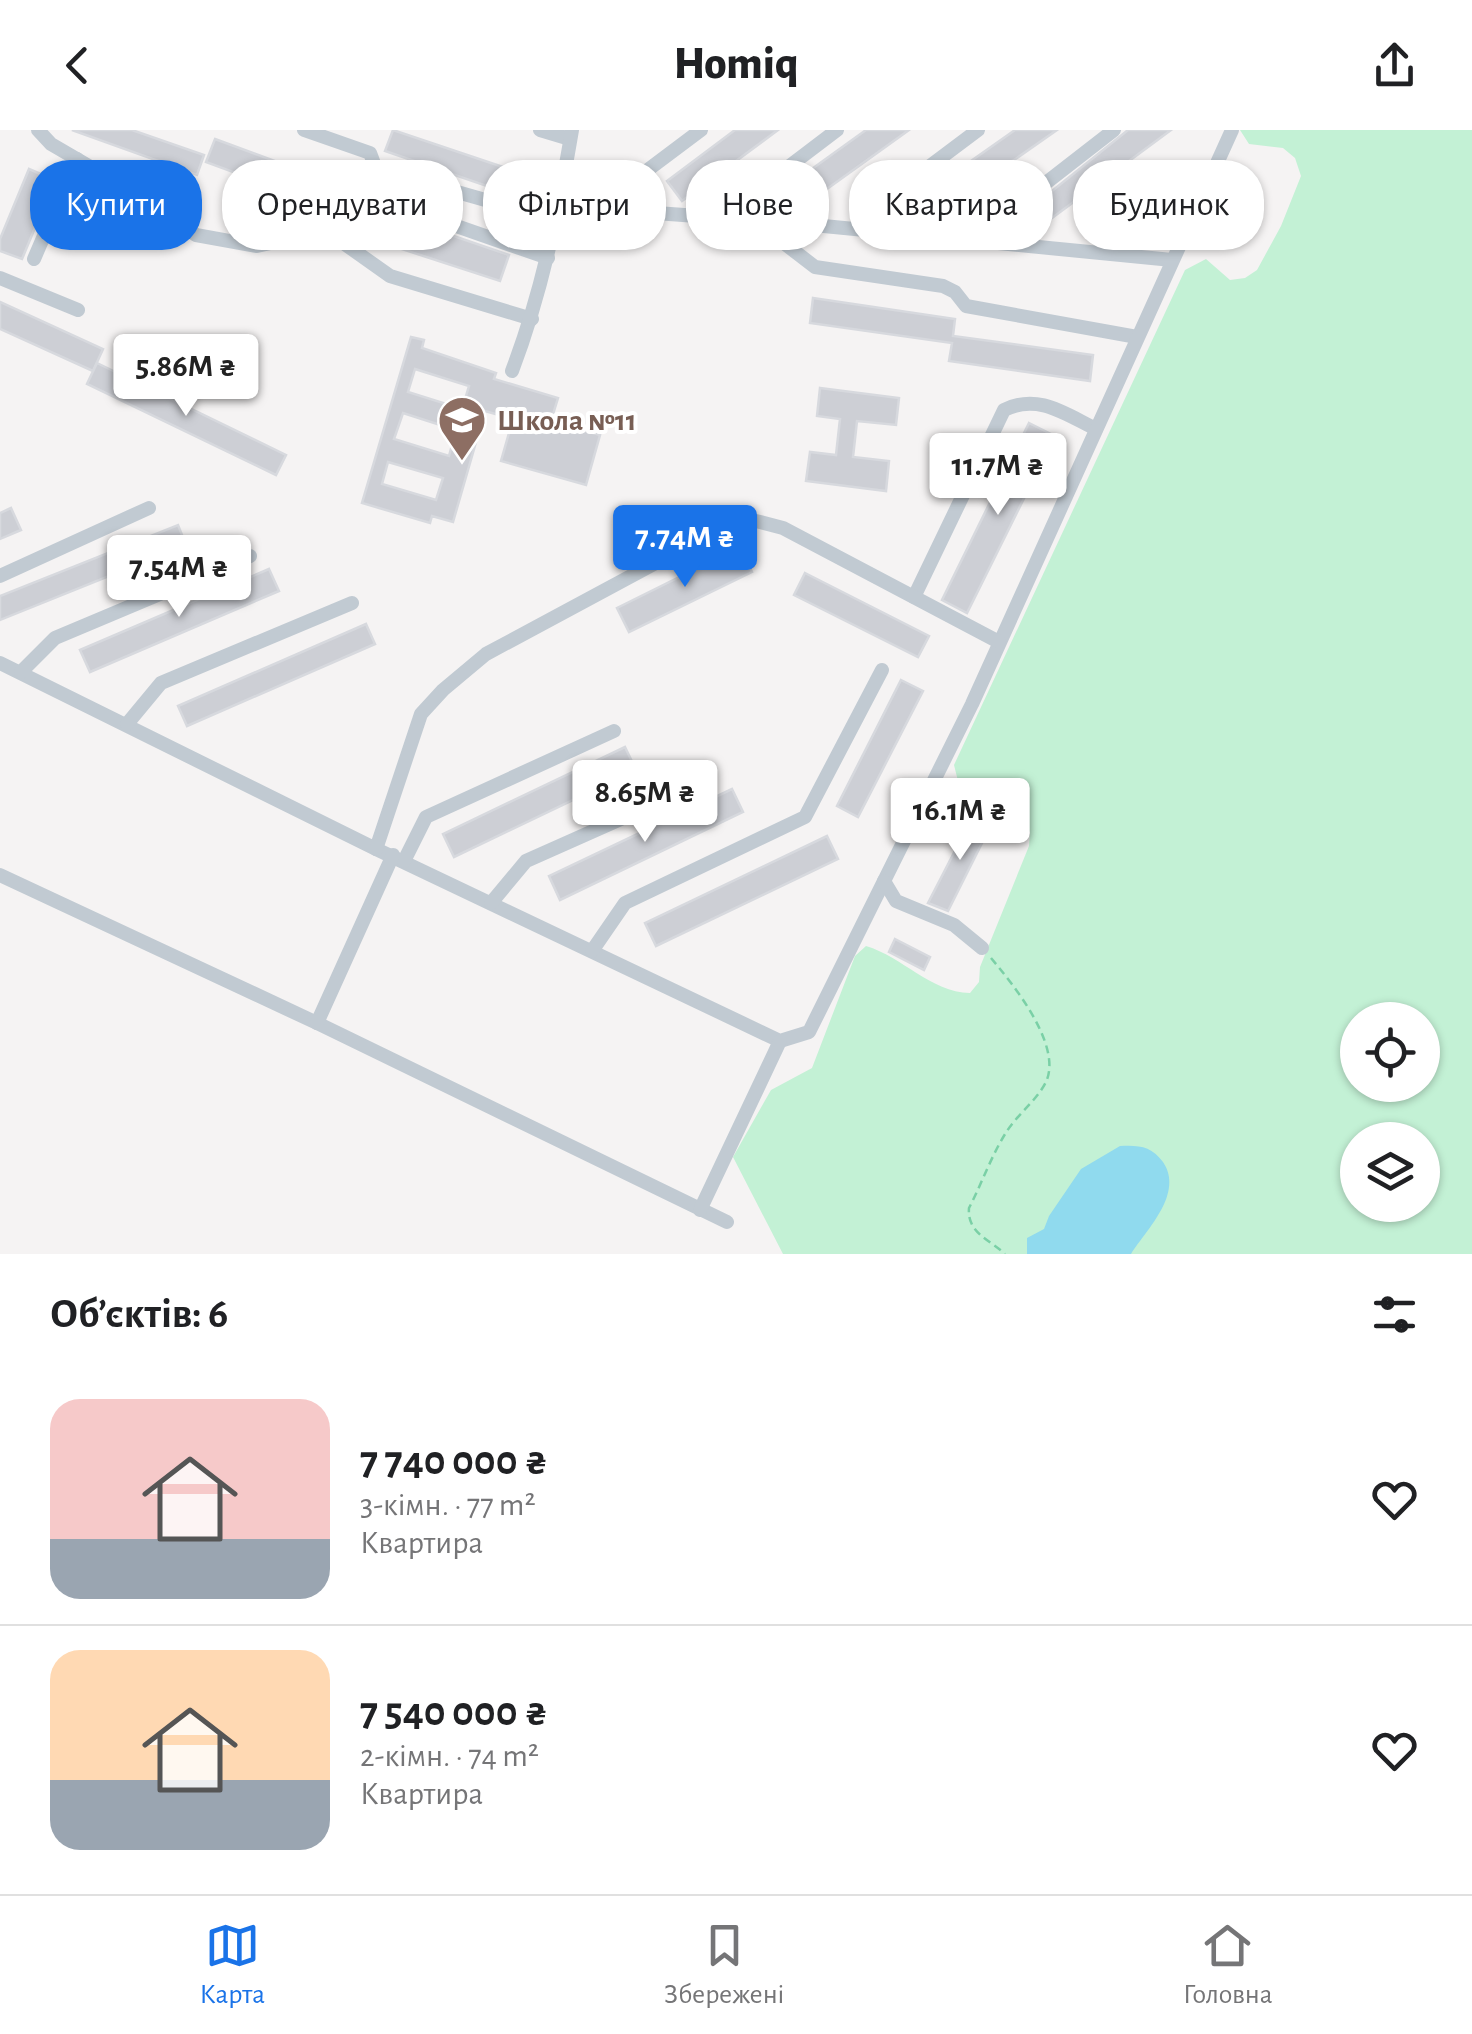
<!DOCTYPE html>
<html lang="uk">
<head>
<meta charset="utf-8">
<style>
	body { margin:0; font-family:"Alegreya Sans",sans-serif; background:#f2f2f2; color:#202124; height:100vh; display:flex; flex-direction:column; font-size:38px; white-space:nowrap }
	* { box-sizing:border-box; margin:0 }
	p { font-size:32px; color:#757577 }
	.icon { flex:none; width:55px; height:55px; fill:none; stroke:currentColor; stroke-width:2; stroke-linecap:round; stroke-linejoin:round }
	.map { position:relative; height:1124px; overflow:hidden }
	.details { display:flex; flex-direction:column; background:#fff; flex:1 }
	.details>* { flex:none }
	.banner { position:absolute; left:30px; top:30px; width:1412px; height:90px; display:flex; gap:20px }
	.controls { position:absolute; left:1340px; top:872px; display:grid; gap:20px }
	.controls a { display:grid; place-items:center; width:100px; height:100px; border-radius:50%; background:#fff; box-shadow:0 2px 8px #0004; font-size:50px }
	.price { position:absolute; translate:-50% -85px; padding:0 22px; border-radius:10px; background:#fff; color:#222; font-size:32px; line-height:65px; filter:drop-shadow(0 2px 5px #0008) }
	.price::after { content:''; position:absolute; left:50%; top:60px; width:30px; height:22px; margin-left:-15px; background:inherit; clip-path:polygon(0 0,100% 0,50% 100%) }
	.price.current { background:#1a73e8; color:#fff }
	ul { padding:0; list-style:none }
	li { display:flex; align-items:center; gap:30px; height:250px; padding:0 50px }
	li+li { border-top:2px solid #e0e0e0 }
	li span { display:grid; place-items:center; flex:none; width:280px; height:200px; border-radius:30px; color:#555 }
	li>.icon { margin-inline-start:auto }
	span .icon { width:120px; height:120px; fill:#fffc; stroke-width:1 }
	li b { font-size:42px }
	h2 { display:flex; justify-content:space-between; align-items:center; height:120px; padding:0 50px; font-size:42px }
	.pill { padding:0 35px; border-radius:40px; background:#fff; box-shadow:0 2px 8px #0004; font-size:35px; line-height:90px }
	.pill.current { background:#1a73e8; color:#fff }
	header { display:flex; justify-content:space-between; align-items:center; height:130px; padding:0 50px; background:#fff; font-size:45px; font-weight:800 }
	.dock { display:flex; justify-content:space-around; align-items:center; height:140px; border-top:2px solid #e0e0e0; background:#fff; font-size:28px; color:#757577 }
	.dock a { display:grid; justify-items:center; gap:5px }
	.dock .current { color:#1a73e8 }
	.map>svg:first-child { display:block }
	.green { fill:#c3f1d5; fill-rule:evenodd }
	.water { fill:#90daee }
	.building { fill:#cdcfd5; stroke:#d7d9de; stroke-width:2.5; fill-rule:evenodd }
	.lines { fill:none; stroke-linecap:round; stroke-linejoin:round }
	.path { stroke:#7ad0a6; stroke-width:2.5; stroke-dasharray:8 5; stroke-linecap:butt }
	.minor { stroke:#c1cad2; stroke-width:14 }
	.labels { text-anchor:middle; stroke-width:8; stroke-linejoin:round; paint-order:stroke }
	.education-label { font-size:30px; font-weight:bold; fill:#785e54; stroke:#fff; text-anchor:start }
</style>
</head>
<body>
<header><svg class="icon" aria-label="back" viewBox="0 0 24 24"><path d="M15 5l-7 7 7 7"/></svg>Homiq<svg class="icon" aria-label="share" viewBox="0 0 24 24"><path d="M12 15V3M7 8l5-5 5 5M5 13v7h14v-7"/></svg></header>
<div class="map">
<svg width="1472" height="1124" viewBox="0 0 1472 1124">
	<rect width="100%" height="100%" fill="#f5f3f3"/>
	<!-- green -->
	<path class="green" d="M 1240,0 L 1472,0 L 1472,1124 L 783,1124 L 733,1027 L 771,960 L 812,938 L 855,826 L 866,816 C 903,827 930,862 970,863 L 979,852 L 980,837 L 1029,716 L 1030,702 L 958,651 L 954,635 L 1185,140 L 1206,129 L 1230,150 L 1245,148 L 1257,140 L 1281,96 L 1301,46 L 1295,28 L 1283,18 L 1249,14 ZM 1358,890 L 1422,890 L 1422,955 L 1358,955 ZM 1358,1010 L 1422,1010 L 1422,1075 L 1358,1075 Z"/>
	<!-- water -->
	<path class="water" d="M 1120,1016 C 1139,1015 1151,1016 1163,1032 C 1184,1063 1148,1098 1131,1124 L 1027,1124 L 1027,1108 L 1044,1099 L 1049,1086 L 1081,1039 Z"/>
	<!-- building -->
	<g class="building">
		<polygon points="72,0 132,0 204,25 197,45"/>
		<polygon points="393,0 515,41 507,63 385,21"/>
		<polygon points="735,0 778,0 682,71 667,51"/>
		<polygon points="866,0 909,0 799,79 784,59"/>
		<polygon points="1015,0 1057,0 921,95 907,76"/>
		<polygon points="1128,0 1171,0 1029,105 1017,89"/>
		<polygon points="215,9 334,53 325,76 206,32"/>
		<polygon points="29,39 55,50 22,129 0,121 0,109"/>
		<polygon points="378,80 509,125 500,151 368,108"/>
		<polygon points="813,168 955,189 953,206 1093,225 1090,251 949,231 952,213 810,193"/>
		<polygon points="0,172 103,219 93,241 0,199"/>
		<path d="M 411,207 L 424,210 L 422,218 L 496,243 L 494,249 L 558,268 L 551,291 L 600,305 L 586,355 L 501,331 L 513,289 L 485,281 L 453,392 L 432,386 L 430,393 L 362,373 ZM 415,239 L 469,256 L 462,279 L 408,262 ZM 403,283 L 456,300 L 449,326 L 394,309 ZM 388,332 L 443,348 L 436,370 L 382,354 Z"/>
		<polygon points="97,233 286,325 276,345 87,254"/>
		<polygon points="820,258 899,268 896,295 857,291 853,327 889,331 886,361 806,351 810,322 836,325 840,289 817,286"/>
		<polygon points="1029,293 1055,306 967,483 942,470"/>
		<polygon points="11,378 21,400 0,409 0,383"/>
		<polygon points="178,395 186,415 0,490 0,466"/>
		<polygon points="740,417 752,442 629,502 617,478"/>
		<polygon points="269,439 279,461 90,542 80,520"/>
		<polygon points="805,443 929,506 918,527 794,465"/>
		<polygon points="366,494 375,514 187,596 178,576"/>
		<polygon points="901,550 923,561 858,687 837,676"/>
		<polygon points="625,617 636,640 454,727 443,704"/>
		<polygon points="732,659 743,682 560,770 549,746"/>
		<polygon points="974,684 992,693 948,781 928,773"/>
		<polygon points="827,706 838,729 656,816 645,793"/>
		<polygon points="895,809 930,827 924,840 889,822"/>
	</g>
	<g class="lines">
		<!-- path -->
		<path class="path" d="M 991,828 C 1012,853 1063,915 1046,952 C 1037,970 1018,984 1007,1001 C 992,1024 982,1053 969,1078 C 967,1103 989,1109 1005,1124"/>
		<!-- minor -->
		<g class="minor">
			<polyline points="38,0 51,14 147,70 196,105 257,116 289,109 316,85"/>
			<polyline points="304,0 370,23 376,39 556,90"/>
			<polyline points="540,0 570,9"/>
			<polyline points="560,76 793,93 1172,130"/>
			<polyline points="619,80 637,48 701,0"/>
			<polyline points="736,89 758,60 837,0"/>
			<polyline points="754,90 815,137 943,156 955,162 966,176 1137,207"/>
			<polyline points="860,99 882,72 978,0"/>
			<polyline points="987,112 997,91 1114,0"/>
			<polyline points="34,129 77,29"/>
			<polyline points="0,148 78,180"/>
			<polyline points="532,189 390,146 342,112 338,102 354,65 362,63 548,128"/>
			<path d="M 512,241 C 542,162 558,83 572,0"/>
			<polyline points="0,446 149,378"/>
			<path d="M 914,467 L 1004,280 C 1038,263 1065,284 1096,299"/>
			<polyline points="0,533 376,719 780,911 809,902 972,574 1232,0"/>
			<polyline points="21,542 55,508 250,426"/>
			<polyline points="127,594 161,553 352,473"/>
			<polyline points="376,719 421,584 443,560 486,524 728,394 756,391 783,398 999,512"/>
			<polyline points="404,731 426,687 614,601"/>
			<polyline points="0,745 317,893 727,1092"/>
			<polyline points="884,751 896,771 954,795 982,818"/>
			<polyline points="491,773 526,731 706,651"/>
			<polyline points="592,821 625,773 805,687 882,540"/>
			<polyline points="317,893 393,725"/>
			<polyline points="700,1080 780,911"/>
		</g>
	</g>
	<!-- icons -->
	<defs>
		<g id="school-pin" transform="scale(2.5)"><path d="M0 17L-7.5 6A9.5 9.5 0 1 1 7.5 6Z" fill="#8d6e63" stroke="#fff"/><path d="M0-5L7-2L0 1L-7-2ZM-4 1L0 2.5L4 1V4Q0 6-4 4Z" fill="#fff"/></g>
	</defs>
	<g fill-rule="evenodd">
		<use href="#school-pin" x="462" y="290"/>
	</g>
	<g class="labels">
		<!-- education labels -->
		<g class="education-label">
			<text x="497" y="300">Школа №11</text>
		</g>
	</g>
</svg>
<div class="controls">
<a><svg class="icon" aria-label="locate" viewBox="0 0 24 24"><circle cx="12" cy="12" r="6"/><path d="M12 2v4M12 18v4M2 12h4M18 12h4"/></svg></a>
<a><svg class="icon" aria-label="layers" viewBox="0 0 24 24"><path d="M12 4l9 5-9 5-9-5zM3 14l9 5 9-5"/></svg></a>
</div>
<b class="price" style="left:186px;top:289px">5.86M ₴</b>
<b class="price" style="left:998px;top:388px">11.7M ₴</b>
<b class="price current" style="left:685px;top:460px">7.74M ₴</b>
<b class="price" style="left:179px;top:490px">7.54M ₴</b>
<b class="price" style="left:645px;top:715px">8.65M ₴</b>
<b class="price" style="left:960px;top:733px">16.1M ₴</b>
<div class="banner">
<a class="pill current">Купити</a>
<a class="pill">Орендувати</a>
<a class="pill">Фільтри</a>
<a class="pill">Нове</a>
<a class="pill">Квартира</a>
<a class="pill">Будинок</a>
</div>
</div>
<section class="details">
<h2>Об’єктів: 6<svg class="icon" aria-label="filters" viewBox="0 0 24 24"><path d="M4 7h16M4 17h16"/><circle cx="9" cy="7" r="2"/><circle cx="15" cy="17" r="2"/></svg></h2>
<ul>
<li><span style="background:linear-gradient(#f6c9c9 70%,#9aa5b1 0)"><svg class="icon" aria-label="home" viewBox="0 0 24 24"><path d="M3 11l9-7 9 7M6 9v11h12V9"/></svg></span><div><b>7 740 000 ₴</b><p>3-кімн. · 77 m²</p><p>Квартира</p></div><svg class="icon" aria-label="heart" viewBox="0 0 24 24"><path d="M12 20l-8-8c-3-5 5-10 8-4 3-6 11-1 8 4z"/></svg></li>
<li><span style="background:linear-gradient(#ffd9b3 65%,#9aa5b1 0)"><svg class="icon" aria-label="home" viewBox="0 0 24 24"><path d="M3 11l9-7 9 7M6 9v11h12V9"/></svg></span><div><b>7 540 000 ₴</b><p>2-кімн. · 74 m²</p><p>Квартира</p></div><svg class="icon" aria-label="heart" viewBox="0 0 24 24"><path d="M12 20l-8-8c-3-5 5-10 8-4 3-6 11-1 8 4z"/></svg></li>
</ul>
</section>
<nav class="dock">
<a class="current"><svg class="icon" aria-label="map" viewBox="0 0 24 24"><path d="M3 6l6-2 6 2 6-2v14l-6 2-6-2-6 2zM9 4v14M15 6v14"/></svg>Карта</a>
<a><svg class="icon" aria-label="saved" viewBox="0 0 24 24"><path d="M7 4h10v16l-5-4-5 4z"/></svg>Збережені</a>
<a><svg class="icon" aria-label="home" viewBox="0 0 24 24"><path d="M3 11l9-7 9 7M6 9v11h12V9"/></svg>Головна</a>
</nav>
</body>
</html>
